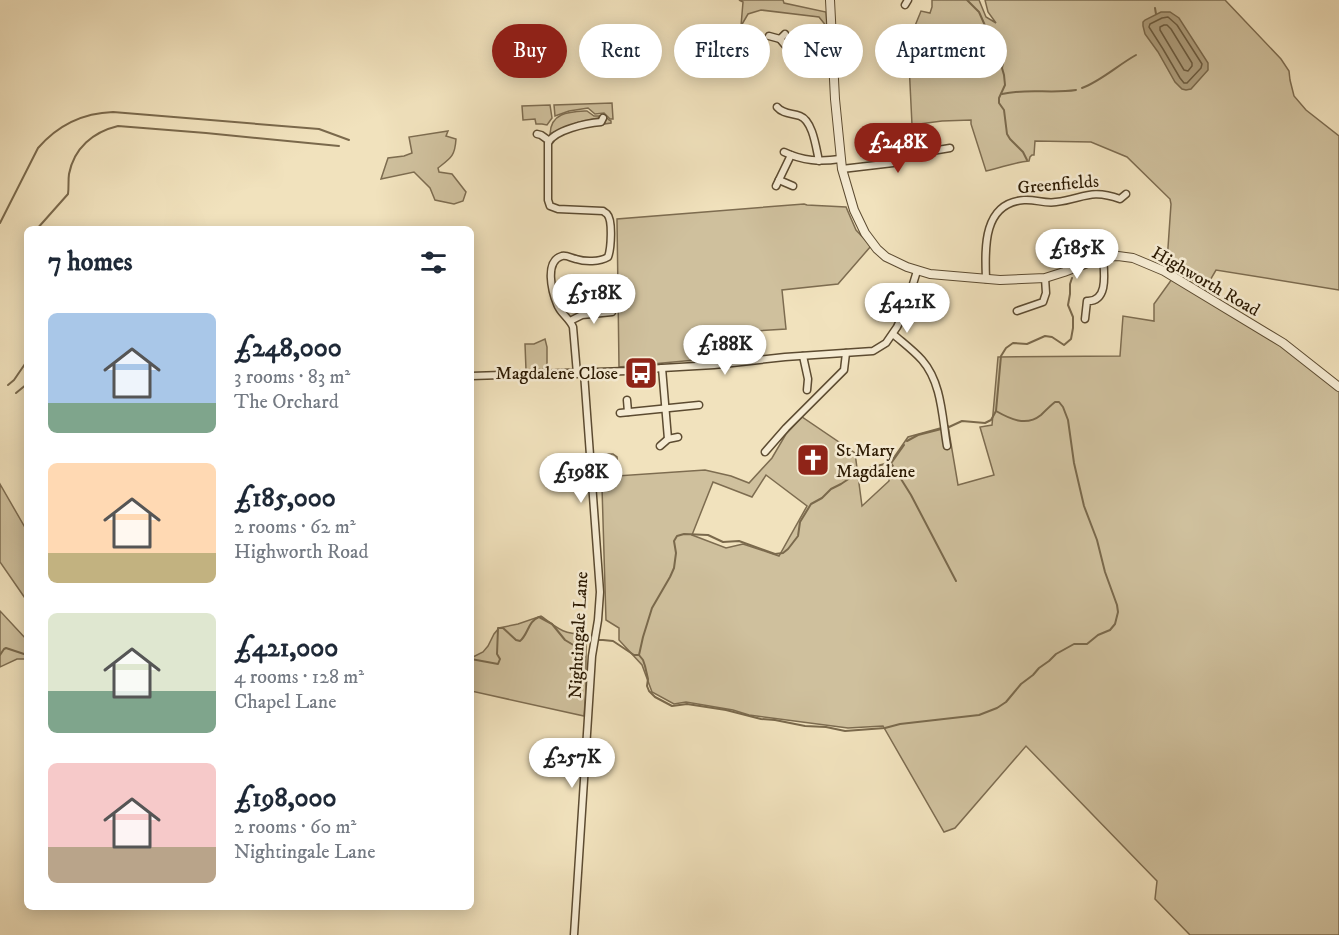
<!DOCTYPE html>
<html lang="en">
<head>
<meta charset="utf-8">
<style>
	body { margin:0; font-family:"IM FELL DW Pica",serif; background:#f6f6f7; color:#1f2937; height:100vh; display:flex; flex-direction:column; font-size:22px; white-space:nowrap }
	* { box-sizing:border-box; margin:0 }
	p { font-size:20px; color:#747a83 }
	.icon { flex:none; width:33px; height:33px; fill:none; stroke:currentColor; stroke-width:2; stroke-linecap:round; stroke-linejoin:round }
	.map { position:relative; flex:1; overflow:hidden }
	.details { position:absolute; left:24px; top:226px; width:450px; height:684px; display:flex; flex-direction:column; background:#fff; border-radius:9px; box-shadow:0 3px 15px #0003 }
	.details>* { flex:none }
	.guide { position:absolute; left:492px; top:24px; width:570px; height:54px; display:flex; gap:12px }
	.price { position:absolute; translate:-50% -51px; padding:0 14px; border-radius:21px; background:#fff; color:#222; font-size:20px; line-height:39px; filter:drop-shadow(0 2px 3px #0008) }
	.price::after { content:''; position:absolute; left:50%; top:36px; width:18px; height:14px; margin-left:-9px; background:inherit; clip-path:polygon(0 0,100% 0,50% 100%) }
	.price.on { background:#8f2418; color:#fff }
	ul { padding:0; list-style:none }
	li { display:flex; align-items:center; gap:18px; height:150px; padding:0 24px }
	li span { display:grid; place-items:center; flex:none; width:168px; height:120px; border-radius:9px; color:#555 }
	li>.icon { margin-inline-start:auto }
	span .icon { width:72px; height:72px; fill:#fffc; stroke-width:1 }
	li b { font-size:26px }
	h2 { display:flex; justify-content:space-between; align-items:center; height:72px; padding:0 24px; font-size:26px }
	.tag { padding:0 21px; border-radius:27px; background:#fff; box-shadow:0 3px 15px #0003; font-size:21px; line-height:54px }
	.tag.on { background:#8f2418; color:#fff }
	.map>svg:first-child { display:block }
	.green { fill:#cfc09d; stroke:#7d6c50; stroke-width:1.5; fill-rule:evenodd }
	.water { fill:#ae9e7d; stroke:#7a694c; stroke-width:1.5 }
	.lines { fill:none; stroke-linecap:round; stroke-linejoin:round }
	.shore { stroke:#6c5c40; stroke-width:1.5 }
	.stream { stroke:#7a694c; stroke-width:2 }
	.minor-casing { stroke:#5c4b31; stroke-width:9 }
	.tertiary-casing { stroke:#5c4b31; stroke-width:10 }
	.minor { stroke:#f6ecd4; stroke-width:6 }
	.tertiary { stroke:#f6ecd4; stroke-width:8 }
	.labels { text-anchor:middle; stroke-width:5; stroke-linejoin:round; paint-order:stroke }
	.street-label { font-size:18px; fill:#2b1902; stroke:#f6ecd4 }
	.poi-label { font-size:18px; fill:#2b1902; stroke:#f6ecd4; text-anchor:end }
</style>
</head>
<body>
<div class="map">
<svg width="1339" height="935" viewBox="0 0 1339 935">
	<rect width="100%" height="100%" fill="#f1e2bd"/>
	<filter id="stains"><feTurbulence type="fractalNoise" baseFrequency=".00333" numOctaves="4"/><feColorMatrix values="0 0 0 0 .2 0 0 0 0 .09 0 0 0 0 .02 0 0 0 .5 -.17"/></filter>
	<radialGradient id="worn" r=".72"><stop offset=".6" stop-color="#630" stop-opacity="0"/><stop offset="1" stop-color="#630" stop-opacity=".3"/></radialGradient>
	<!-- green -->
	<g class="green">
		<polygon points="739,0 783,0 784,3 826,12 827,27 819,17 761,10 748,14 741,26 743,2"/>
		<path d="M 932,0 L 979,0 L 986,17 L 996,23 L 988,12 L 985,0 L 1225,0 L 1281,59 L 1289,71 L 1290,80 L 1294,96 L 1306,110 L 1339,136 L 1339,290 L 1216,270 L 1205,289 L 1167,262 L 1171,204 L 1170,199 L 1127,157 L 1091,142 L 1035,141 L 1034,155 L 1032,155 L 1030,157 L 1029,161 C 1014,162 1001,168 986,171 L 971,124 L 971,120 L 942,121 L 912,125 L 908,43 L 921,11 L 930,13 L 932,7 Z"/>
		<polygon points="612,103 613,119 610,119 604,113 595,114 588,108 569,111 555,116 554,105"/>
		<polygon points="550,105 552,118 547,125 542,124 536,124 535,119 523,120 522,106"/>
		<path d="M 587,111 L 594,116 L 605,116 L 609,120 L 611,121 L 611,123 L 604,124 L 606,119 L 605,116 L 601,116 L 598,118 L 589,120 L 587,121 C 580,121 574,123 568,127 L 566,127 L 550,134 C 551,112 569,112 587,111 Z"/>
		<path d="M 448,131 L 446,136 L 456,139 C 455,156 451,158 438,168 L 439,172 L 452,174 L 466,192 L 463,201 L 454,204 L 435,200 L 430,188 L 414,172 L 381,179 L 388,158 L 404,156 L 412,153 L 409,137 Z"/>
		<polygon points="804,204 807,205 846,207 856,230 871,246 838,284 782,290 786,329 739,332 739,356 619,367 617,219"/>
		<path d="M 1172,279 L 1274,340 L 1339,391 L 1339,935 L 1190,935 L 1155,899 L 1157,881 L 1026,746 L 955,828 L 944,832 L 883,726 L 848,728 L 749,715 L 733,710 L 686,702 L 674,704 L 652,692 L 642,665 L 619,640 L 619,628 L 606,620 L 601,454 L 613,454 L 617,457 L 618,470 L 617,476 L 705,470 L 731,476 L 749,483 L 772,458 L 786,434 L 802,417 L 855,453 L 862,506 L 889,481 L 890,463 L 908,437 L 948,426 L 958,485 L 994,475 L 980,427 L 992,425 L 998,357 L 1120,356 L 1123,316 L 1154,321 L 1154,304 ZM 766,475 L 807,506 L 779,556 L 743,544 L 726,548 L 692,535 L 713,482 L 752,497 Z"/>
		<polygon points="545,339 547,347 547,369 526,370 525,344 534,344"/>
		<polygon points="0,484 27,531 27,601 0,562"/>
		<polygon points="0,611 27,640 27,659 17,659 0,667"/>
		<path d="M 541,616 C 559,630 565,635 588,634 L 586,645 L 586,689 L 584,716 L 471,691 L 471,658 L 483,652 L 488,646 L 494,634 L 499,628 L 518,624 Z"/>
	</g>
	<!-- water -->
	<polygon class="water" points="1161,12 1170,12 1179,18 1208,63 1208,70 1191,89 1186,90 1182,89 1175,82 1158,52 1145,34 1143,26 1143,22 1145,20"/>
	<g class="lines">
		<!-- shore -->
		<g class="shore">
			<polygon points="1168,17 1177,25 1202,64 1201,68 1187,83 1184,83 1180,78 1163,49 1149,27 1150,24 1162,18"/>
			<polygon points="1164,25 1167,25 1171,29 1192,63 1192,66 1188,71 1184,70 1160,30 1160,27"/>
		</g>
		<!-- stream -->
		<g class="stream">
			<polyline points="967,0 979,12 987,30 1005,45 1006,48 1002,68 1004,75 1005,85 999,98 999,103 1004,110 1007,134 1010,139 1023,152 1027,160"/>
			<polyline points="1155,8 1156,14"/>
			<path d="M 1082,88 C 1101,81 1118,65 1136,55"/>
			<path d="M 1002,94 C 1027,88 1051,94 1076,90"/>
			<path d="M 0,223 L 38,148 C 58,125 83,113 113,112 L 319,129 L 349,140"/>
			<path d="M 36,230 L 68,194 C 69,187 68,181 69,174 C 74,148 93,132 118,126 L 206,133 L 339,146"/>
			<polyline points="8,385 14,380 27,361"/>
			<polyline points="16,393 27,384"/>
			<polyline points="907,441 918,435 949,427 962,421 985,423 991,420 996,411 1001,356 1006,348 1013,343 1027,344 1045,336 1052,337 1064,345 1071,339 1073,328 1073,317 1068,305 1070,294 1070,284 1072,278"/>
			<path d="M 904,445 L 892,462 L 862,470 L 841,484 L 831,489 L 822,498 L 811,504 L 800,522 L 798,536 L 788,549 L 783,553 L 775,554 L 739,541 L 723,542 L 708,535 L 684,534 L 677,536 L 674,541 L 676,553 L 674,568 L 670,577 L 652,608 L 643,637 L 639,655 L 643,660 L 645,666 L 648,679 L 647,686 L 649,691 L 655,697 L 672,706 L 687,704 L 726,710 L 761,719 L 775,720 L 805,726 L 826,727 L 845,731 L 885,728 L 900,724 L 979,715 L 997,708 L 1006,702 L 1021,684 L 1033,675 L 1039,668 L 1049,661 L 1056,654 L 1074,644 L 1087,644 L 1098,635 L 1110,630 L 1115,624 L 1118,612 L 1117,605 L 1105,572 L 1097,540 L 1084,506 L 1074,463 L 1068,420 L 1063,407 L 1059,402 L 1055,402 C 1050,406 1046,410 1041,415 C 1026,427 1010,419 996,411"/>
			<polyline points="891,463 911,495 956,581"/>
			<polyline points="0,655 4,649 6,648 27,655"/>
			<path d="M 471,659 L 498,664 L 500,659 L 497,654 L 498,628 L 503,628 L 516,640 L 520,641 C 528,635 528,621 539,617 L 552,624 L 565,640 L 575,646 L 578,645 L 585,640 L 603,640 L 613,641 L 634,655 L 639,655"/>
		</g>
		<!-- minor casing -->
		<g class="minor-casing">
			<g id="minor">
				<polyline points="905,5 908,0"/>
				<polyline points="785,34 780,39 791,52 797,57 801,58 818,52 833,50"/>
				<polyline points="769,36 780,39"/>
				<path d="M 777,107 C 783,114 791,113 800,116 C 813,121 816,148 819,161"/>
				<polyline points="537,134 541,135 548,140"/>
				<polyline points="932,138 933,151"/>
				<path d="M 784,152 C 803,161 820,162 840,159"/>
				<polyline points="842,169 893,163 908,155 950,148"/>
				<polyline points="779,180 793,186"/>
				<polyline points="776,186 791,155"/>
				<path d="M 986,279 C 985,250 982,203 1024,200 C 1035,199 1045,204 1056,202 C 1083,199 1090,188 1120,199 L 1126,194"/>
				<polyline points="1017,311 1043,302 1046,293 1045,278"/>
				<path d="M 1085,319 L 1087,301 C 1109,302 1104,272 1103,257"/>
				<polyline points="570,321 582,315 612,312"/>
				<path d="M 893,334 C 902,342 913,350 922,360 C 942,383 942,417 947,446"/>
				<polyline points="803,356 808,379 807,390"/>
				<polyline points="662,368 668,439"/>
				<path d="M 577,374 L 573,327 C 569,318 560,313 557,304 C 552,292 544,261 562,256 C 567,255 571,258 576,259 C 585,262 600,262 608,257 C 611,249 613,220 607,214 C 606,213 604,212 603,211 L 558,209 L 550,206 L 548,200 L 548,143 C 554,130 587,123 601,122 L 603,118"/>
				<polyline points="471,376 628,371 662,368 714,365 785,357 873,351 886,343 897,327 905,310 917,271"/>
				<polyline points="627,400 628,412"/>
				<polyline points="620,413 699,405"/>
				<polyline points="660,446 668,439 678,437"/>
				<polyline points="765,452 786,428 844,370 846,353"/>
				<polyline points="574,935 592,656 598,620 600,592 584,373"/>
			</g>
		</g>
		<!-- tertiary casing -->
		<g class="tertiary-casing">
			<polyline id="tertiary" points="830,0 835,99 842,169 854,210 865,233 877,249 886,257 907,267 930,274 1000,280 1045,278 1064,272 1103,257 1118,256 1133,258 1164,271 1283,343 1339,387"/>
		</g>
		<!-- minor -->
		<use href="#minor" class="minor"/>
		<!-- tertiary -->
		<use href="#tertiary" class="tertiary"/>
	</g>
	<!-- icons -->
	<defs>
		<g id="bus-square" transform="scale(1.725)"><rect x="-9" y="-9" width="18" height="18" rx="4" fill="#8f2418" stroke="#f6ecd4"/><path d="M-5-6H5V4H4V6H2V4H-2V6H-4V4H-5ZM-3.5-4V0h7V-4ZM-3.5 1.2v1.5H-2V1.2ZM2 1.2v1.5H3.5V1.2Z" fill="#fff"/></g>
		<g id="church-square" transform="scale(1.725)"><rect x="-9" y="-9" width="18" height="18" rx="4" fill="#8f2418" stroke="#f6ecd4"/><path d="M-1.2-6h2.4v3.5h3.3v2.4h-3.3V6h-2.4V-.1h-3.3v-2.4h3.3Z" fill="#fff"/></g>
	</defs>
	<g fill-rule="evenodd">
		<use href="#bus-square" x="641" y="373"/>
		<use href="#church-square" x="813" y="460"/>
	</g>
	<g class="labels">
		<!-- street labels -->
		<g class="street-label">
			<text transform="translate(1058 184) rotate(-5)" y="6">Greenfields</text>
			<text transform="translate(1206 281) rotate(30)" y="6">Highworth Road</text>
			<text transform="translate(578 635) rotate(-87)" y="6">Nightingale Lane</text>
		</g>
		<!-- poi labels -->
		<g class="poi-label">
			<text x="618" y="379">Magdalene Close</text>
			<text x="836" y="456" text-anchor="start">St Mary<tspan x="836" dy="21">Magdalene</tspan></text>
		</g>
	</g>
	<rect width="100%" height="100%" filter="url(#stains)"/>
	<rect width="100%" height="100%" fill="url(#worn)"/>
</svg>
<b class="price on" style="left:898px;top:174px">£248K</b>
<b class="price" style="left:1077px;top:280px">£185K</b>
<b class="price" style="left:594px;top:325px">£518K</b>
<b class="price" style="left:907px;top:334px">£421K</b>
<b class="price" style="left:725px;top:376px">£188K</b>
<b class="price" style="left:581px;top:504px">£198K</b>
<b class="price" style="left:572px;top:789px">£257K</b>
<div class="guide">
<a class="tag on">Buy</a>
<a class="tag">Rent</a>
<a class="tag">Filters</a>
<a class="tag">New</a>
<a class="tag">Apartment</a>
</div>
<section class="details">
<h2>7 homes<svg class="icon" aria-label="filters" viewBox="0 0 24 24"><path d="M4 7h16M4 17h16"/><circle cx="9" cy="7" r="2"/><circle cx="15" cy="17" r="2"/></svg></h2>
<ul>
<li><span style="background:linear-gradient(#a9c7e8 75%,#7fa58c 0)"><svg class="icon" aria-label="home" viewBox="0 0 24 24"><path d="M3 11l9-7 9 7M6 9v11h12V9"/></svg></span><div><b>£248,000</b><p>3 rooms · 83 m²</p><p>The Orchard</p></div></li>
<li><span style="background:linear-gradient(#ffd9b3 75%,#c2b280 0)"><svg class="icon" aria-label="home" viewBox="0 0 24 24"><path d="M3 11l9-7 9 7M6 9v11h12V9"/></svg></span><div><b>£185,000</b><p>2 rooms · 62 m²</p><p>Highworth Road</p></div></li>
<li><span style="background:linear-gradient(#dfe7d0 65%,#7fa58c 0)"><svg class="icon" aria-label="home" viewBox="0 0 24 24"><path d="M3 11l9-7 9 7M6 9v11h12V9"/></svg></span><div><b>£421,000</b><p>4 rooms · 128 m²</p><p>Chapel Lane</p></div></li>
<li><span style="background:linear-gradient(#f6c9c9 70%,#b9a48a 0)"><svg class="icon" aria-label="home" viewBox="0 0 24 24"><path d="M3 11l9-7 9 7M6 9v11h12V9"/></svg></span><div><b>£198,000</b><p>2 rooms · 60 m²</p><p>Nightingale Lane</p></div></li>
</ul>
</section>
</div>
</body>
</html>
